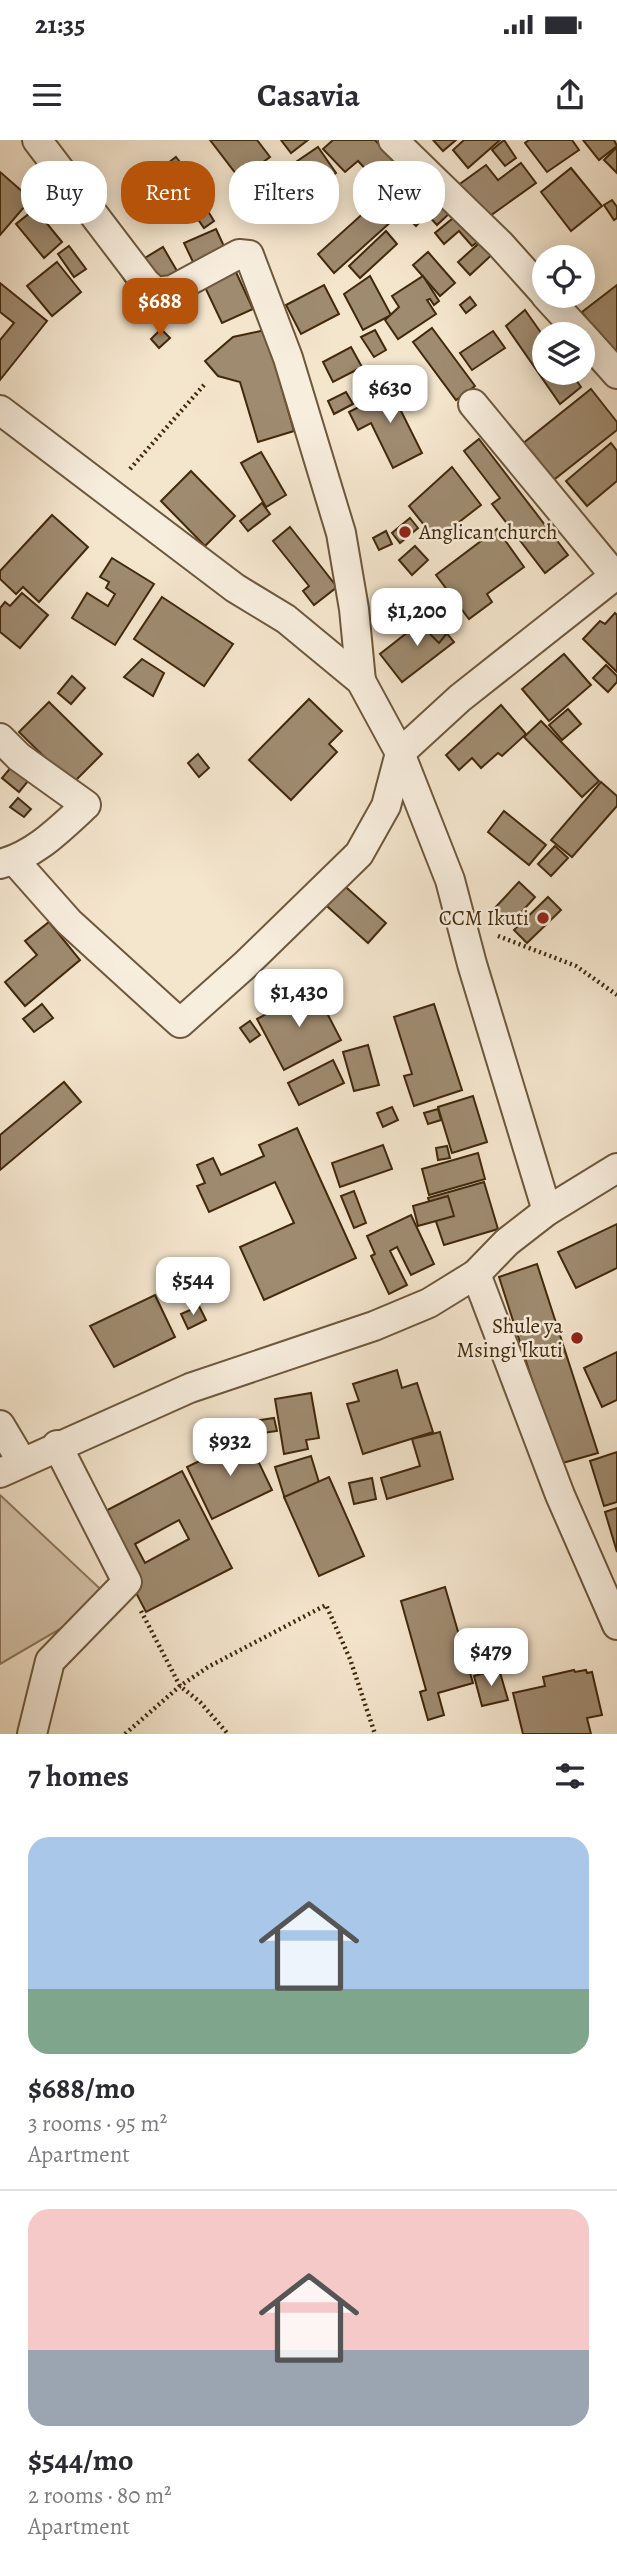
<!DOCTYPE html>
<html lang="en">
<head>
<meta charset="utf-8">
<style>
	body { margin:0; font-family:Alegreya,serif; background:#f2f2f3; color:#2b2b33; height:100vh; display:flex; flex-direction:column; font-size:26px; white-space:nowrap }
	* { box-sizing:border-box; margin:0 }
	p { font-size:23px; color:#7c7c81 }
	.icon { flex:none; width:38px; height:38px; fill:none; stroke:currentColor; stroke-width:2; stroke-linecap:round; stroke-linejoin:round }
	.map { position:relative; height:1594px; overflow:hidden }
	.sheet { display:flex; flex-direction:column; background:#fff; flex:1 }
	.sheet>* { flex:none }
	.hud { position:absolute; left:21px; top:21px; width:576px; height:63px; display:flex; gap:14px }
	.controls { position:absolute; left:532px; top:105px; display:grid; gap:14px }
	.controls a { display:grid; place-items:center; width:63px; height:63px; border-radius:50%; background:#fff; box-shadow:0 4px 18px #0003; font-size:35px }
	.price { position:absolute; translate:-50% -60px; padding:0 16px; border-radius:14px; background:#fff; color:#222; font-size:23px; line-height:46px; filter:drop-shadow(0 2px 4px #0008) }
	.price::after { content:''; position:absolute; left:50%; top:42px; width:21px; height:16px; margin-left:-10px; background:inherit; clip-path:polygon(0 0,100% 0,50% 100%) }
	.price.current { background:#b45309; color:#fff }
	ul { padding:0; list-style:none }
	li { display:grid; align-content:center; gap:14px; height:371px; padding:0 28px }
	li+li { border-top:2px solid #e1e1e2 }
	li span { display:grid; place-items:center; height:217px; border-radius:21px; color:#555 }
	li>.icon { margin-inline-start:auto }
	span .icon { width:126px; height:126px; fill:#fffc; stroke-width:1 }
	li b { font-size:30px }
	h2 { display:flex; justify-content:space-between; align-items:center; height:84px; padding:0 28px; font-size:30px }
	.pill { padding:0 24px; border-radius:28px; background:#fff; box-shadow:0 4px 18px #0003; font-size:24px; line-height:63px }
	.pill.current { background:#b45309; color:#fff }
	.status { display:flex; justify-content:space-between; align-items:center; height:49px; padding:0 35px; background:#fff; direction:ltr }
	.status svg { height:19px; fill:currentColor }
	header { display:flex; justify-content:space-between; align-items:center; height:91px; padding:0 28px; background:#fff; font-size:32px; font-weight:700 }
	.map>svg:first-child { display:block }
	.green { fill:#d6c5ac; stroke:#8c775c; stroke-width:2 }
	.building { fill:#9f8b70; stroke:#42290b; stroke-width:2; fill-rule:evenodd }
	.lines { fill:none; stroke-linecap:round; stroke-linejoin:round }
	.street-casing { stroke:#6e583c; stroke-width:32 }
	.path { stroke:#42290b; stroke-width:4.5; stroke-dasharray:2 3.5; stroke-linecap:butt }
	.street { stroke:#f8eede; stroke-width:28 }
	.poi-dot { fill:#8f2418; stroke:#f8eede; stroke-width:2.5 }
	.labels { text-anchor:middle; stroke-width:5; stroke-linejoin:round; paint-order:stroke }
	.poi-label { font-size:21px; fill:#42290b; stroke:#f8eede; text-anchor:end }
</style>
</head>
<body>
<div class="status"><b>21:35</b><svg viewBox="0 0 49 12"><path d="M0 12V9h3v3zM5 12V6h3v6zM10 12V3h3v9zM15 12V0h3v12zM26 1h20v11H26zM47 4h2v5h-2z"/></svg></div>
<header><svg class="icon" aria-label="menu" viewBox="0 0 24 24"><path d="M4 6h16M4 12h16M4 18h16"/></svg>Casavia<svg class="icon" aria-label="share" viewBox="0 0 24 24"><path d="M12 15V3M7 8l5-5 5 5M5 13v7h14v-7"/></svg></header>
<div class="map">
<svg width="617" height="1594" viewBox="0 0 617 1594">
	<rect width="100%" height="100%" fill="#f4e5cd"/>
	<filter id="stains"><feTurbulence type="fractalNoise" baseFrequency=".00286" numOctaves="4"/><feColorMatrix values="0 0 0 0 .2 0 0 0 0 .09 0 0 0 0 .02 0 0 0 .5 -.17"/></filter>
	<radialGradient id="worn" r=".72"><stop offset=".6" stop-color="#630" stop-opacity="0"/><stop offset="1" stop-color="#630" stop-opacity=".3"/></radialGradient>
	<!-- green -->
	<polygon class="green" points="0,1355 111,1459 0,1524"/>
	<!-- building -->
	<g class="building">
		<polygon points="210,0 257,0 270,17 240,39"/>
		<polygon points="281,0 308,0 291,13"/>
		<polygon points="333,0 375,0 423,53 334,133 318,114 387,52 358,21 345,32 323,9"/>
		<polygon points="433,0 456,0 443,11"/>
		<polygon points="464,0 500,0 468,28 453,10"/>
		<polygon points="504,0 516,18 505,26 492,10"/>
		<polygon points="529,0 572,0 579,10 547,32 525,3"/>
		<polygon points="583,0 614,0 617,6 599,20"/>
		<polygon points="318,7 336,33 309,52 290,26"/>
		<polygon points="617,7 617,33 604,20"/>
		<polygon points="176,17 202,50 158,78 136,47"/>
		<polygon points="521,23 536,43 483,81 457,46 486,25 498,40"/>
		<polygon points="571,28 602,66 571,91 541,52"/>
		<polygon points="0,32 31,59 0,95"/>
		<polygon points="303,46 312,60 297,70 288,56"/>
		<polygon points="434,51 453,70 437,85 427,74 416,86 407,77"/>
		<polygon points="612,60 617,67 617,78 614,80 604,65"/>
		<polygon points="206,68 214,81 204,88 195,75"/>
		<polygon points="35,69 62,102 44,118 16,84"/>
		<polygon points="458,74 480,100 472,106 459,91 444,104 435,93"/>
		<polygon points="216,89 253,169 222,183 184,103"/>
		<polygon points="386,91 397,104 360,138 349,126"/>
		<polygon points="486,97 498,109 470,135 458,122"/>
		<polygon points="69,106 86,129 74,137 58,114"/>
		<polygon points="163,107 177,131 135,156 120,133"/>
		<polygon points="428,112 455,143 440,156 413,125"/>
		<polygon points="57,122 81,152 52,176 27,146"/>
		<polygon points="370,136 391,175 363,190 344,154"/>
		<polygon points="423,136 439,161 434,165 430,159 427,160 436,174 398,199 385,180 399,167 392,156"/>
		<polygon points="0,143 47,181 0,240 0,200 14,183 0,172"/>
		<polygon points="324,145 339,174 301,194 286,165"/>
		<polygon points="617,145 617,217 582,172"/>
		<polygon points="470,157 476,165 466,173 460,165"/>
		<polygon points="525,170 544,197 544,233 571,233 581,247 560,264 506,186"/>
		<polygon points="432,188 475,246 456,260 413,202"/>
		<polygon points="161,189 170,198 159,208 151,199"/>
		<polygon points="265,190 294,291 258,302 240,242 218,236 205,221 233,197"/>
		<polygon points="375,190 386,210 374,217 361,197"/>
		<polygon points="493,191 505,208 472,230 460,213"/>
		<polygon points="351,207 362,227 333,242 323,222"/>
		<polygon points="404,244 412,262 400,269 422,313 393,328 371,283 358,290 349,272"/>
		<polygon points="591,249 617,282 617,290 551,342 521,305"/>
		<polygon points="346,252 353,264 334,274 328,261"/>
		<polygon points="479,299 568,415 545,433 492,364 500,358 464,311"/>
		<polygon points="611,303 617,311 617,341 587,366 566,341"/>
		<polygon points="261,312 286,355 266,367 241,323"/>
		<polygon points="452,327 481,365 436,400 409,366"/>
		<polygon points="191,331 235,376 205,406 161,361"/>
		<polygon points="262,363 270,374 248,391 240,381"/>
		<polygon points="52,375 88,407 39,462 23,447 16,454 0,439 0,431"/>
		<polygon points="410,378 418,388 400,403 392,393"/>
		<polygon points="290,387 337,447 314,465 303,451 309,446 273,401"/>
		<polygon points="497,389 524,427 487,454 492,462 469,479 436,435"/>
		<polygon points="386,391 392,404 379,410 373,398"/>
		<polygon points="415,406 428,420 412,435 399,420"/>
		<polygon points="112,418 154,444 115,505 72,478 87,453 108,466 115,454 106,448 109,442 100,437"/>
		<polygon points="22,453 48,475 20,508 0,492 0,468 5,462 10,466"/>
		<polygon points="162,457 233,504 204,546 134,499"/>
		<polygon points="615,473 617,475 617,532 583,499 600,481 605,484"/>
		<polygon points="431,474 454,502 402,542 380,514"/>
		<polygon points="437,482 448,492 439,503 428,492"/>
		<polygon points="564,514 591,545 549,581 522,549"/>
		<polygon points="142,519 164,533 153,556 124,537"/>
		<polygon points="606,525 617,536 617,542 608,552 593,538"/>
		<polygon points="72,536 85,548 71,564 58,553"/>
		<polygon points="309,559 342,591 329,604 337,612 291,660 249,620"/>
		<polygon points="49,562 102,614 72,644 19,592"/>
		<polygon points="501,565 526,594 502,616 498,613 481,628 472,618 459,630 446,615"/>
		<polygon points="568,569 581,584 562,600 549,585"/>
		<polygon points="541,581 599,641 582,657 524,597"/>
		<polygon points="198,614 209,628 199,637 188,623"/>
		<polygon points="12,626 29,640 19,652 2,638"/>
		<polygon points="601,642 617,656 617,666 572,717 551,700"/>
		<polygon points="18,658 31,669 24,677 10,667"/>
		<polygon points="504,671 546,705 529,725 488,692"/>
		<polygon points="555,706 568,718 551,736 538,724"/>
		<polygon points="338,740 386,783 368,803 320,760"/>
		<polygon points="519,742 535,757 509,786 492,771"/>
		<polygon points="548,757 561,770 527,803 514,790"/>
		<polygon points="49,782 80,820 25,866 5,842 37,815 25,801"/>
		<polygon points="314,848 341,900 284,930 257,879"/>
		<polygon points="42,864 53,878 34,892 23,879"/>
		<polygon points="434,864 462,950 414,966 404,936 412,934 394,877"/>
		<polygon points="250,881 260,895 250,902 240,888"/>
		<polygon points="368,905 379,945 354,951 343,912"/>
		<polygon points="333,920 344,943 299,965 288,943"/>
		<polygon points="64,942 81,962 0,1030 0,995"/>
		<polygon points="473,956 487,1002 452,1013 438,967"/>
		<polygon points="392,967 398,980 383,987 377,973"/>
		<polygon points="438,969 441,980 428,984 424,973"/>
		<polygon points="297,988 356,1118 264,1160 240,1107 294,1083 275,1042 209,1072 197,1046 205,1043 197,1025 213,1018 221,1035 264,1016 259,1005"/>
		<polygon points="383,1005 392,1029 340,1047 332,1023"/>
		<polygon points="447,1006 450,1018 438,1020 436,1008"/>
		<polygon points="478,1013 485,1039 429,1055 422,1029"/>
		<polygon points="484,1042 498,1089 444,1105 428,1058"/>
		<polygon points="354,1051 366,1083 354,1088 341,1056"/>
		<polygon points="448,1056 454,1076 418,1086 413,1066"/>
		<polygon points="411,1075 434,1124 411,1135 397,1107 390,1111 407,1145 389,1154 371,1116 375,1114 367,1096"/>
		<polygon points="617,1084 617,1128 576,1148 558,1112"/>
		<polygon points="537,1124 598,1313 559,1324 499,1137"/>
		<polygon points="155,1155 175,1197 114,1227 90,1186"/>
		<polygon points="199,1166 206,1180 188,1189 181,1174"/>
		<polygon points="617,1212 617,1260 602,1267 584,1228"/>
		<polygon points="397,1230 402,1248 417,1243 433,1292 363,1314 347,1264 359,1261 353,1244"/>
		<polygon points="311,1253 319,1298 306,1300 308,1309 284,1314 275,1259"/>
		<polygon points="274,1278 277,1291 255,1294 254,1281"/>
		<polygon points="440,1292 453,1339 387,1359 381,1338 420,1326 412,1299"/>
		<polygon points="247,1298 272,1350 212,1379 187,1327"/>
		<polygon points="617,1312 617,1362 604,1366 590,1321"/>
		<polygon points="311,1316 321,1349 285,1359 275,1327"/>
		<path d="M 182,1331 L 232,1428 L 146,1472 L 96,1376 ZM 179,1380 L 189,1399 L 145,1423 L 135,1404 Z"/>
		<polygon points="329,1337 364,1416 319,1436 284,1357"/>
		<polygon points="372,1338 376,1359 354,1364 349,1343"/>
		<polygon points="617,1368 617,1412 605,1372"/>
		<polygon points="445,1447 473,1543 438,1553 444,1575 428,1580 420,1552 426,1550 401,1461"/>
		<polygon points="499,1529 508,1560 482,1566 474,1536"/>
		<polygon points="574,1530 575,1532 586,1530 587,1533 592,1532 602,1575 587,1578 591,1594 523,1594 513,1553 545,1546 543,1537"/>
	</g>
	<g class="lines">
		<!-- street casing -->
		<g class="street-casing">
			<g id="street">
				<polyline points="37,0 145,142 156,152 172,150 239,114 249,115 288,218 341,393 354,469 361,541"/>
				<polyline points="393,0 500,104 544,153"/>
				<polyline points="546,156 581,194"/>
				<polyline points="583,196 617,234"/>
				<polyline points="473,264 615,436"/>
				<polyline points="0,270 235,448 286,479 361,541 400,613 450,740 472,824 547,1071"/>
				<path d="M 0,598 L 19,617 L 86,665 C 60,689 35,715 0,724"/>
				<polyline points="14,720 69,782 180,883 245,825 359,714 386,666 400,613 460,558 617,434"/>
				<polyline points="476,1134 560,1355 617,1485"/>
				<polyline points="0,1285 22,1322"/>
				<polyline points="0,1333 190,1248 374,1186 429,1163 476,1134 507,1102 547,1071 617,1028"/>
				<polyline points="32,1594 50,1521 127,1442 57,1305"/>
			</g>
		</g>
		<!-- path -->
		<g class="path">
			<polyline points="130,329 204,245"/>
			<polyline points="498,796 576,826 617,855"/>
			<polyline points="141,1471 180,1546 200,1562 228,1594"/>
			<polyline points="125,1594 180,1546 208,1527 326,1465 350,1519 375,1594"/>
		</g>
		<!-- street -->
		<use href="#street" class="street"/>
	</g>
	<!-- markers -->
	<g class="poi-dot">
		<circle cx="405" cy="392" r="7"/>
		<circle cx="543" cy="778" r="7"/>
		<circle cx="577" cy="1198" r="7"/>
	</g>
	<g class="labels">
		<!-- poi labels -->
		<g class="poi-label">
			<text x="419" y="399" text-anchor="start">Anglican church</text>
			<text x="529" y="785">CCM Ikuti</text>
			<text x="563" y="1193">Shule ya<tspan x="563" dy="24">Msingi Ikuti</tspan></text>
		</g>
	</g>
	<rect width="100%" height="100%" filter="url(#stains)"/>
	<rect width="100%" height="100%" fill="url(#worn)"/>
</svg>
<div class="controls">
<a><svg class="icon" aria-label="locate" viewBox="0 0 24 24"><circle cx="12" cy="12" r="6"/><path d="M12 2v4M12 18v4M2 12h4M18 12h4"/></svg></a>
<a><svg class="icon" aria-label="layers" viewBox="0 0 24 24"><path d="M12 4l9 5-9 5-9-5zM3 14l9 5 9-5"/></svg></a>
</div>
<b class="price current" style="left:160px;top:198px">$688</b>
<b class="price" style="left:390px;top:285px">$630</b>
<b class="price" style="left:417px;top:508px">$1,200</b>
<b class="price" style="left:299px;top:889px">$1,430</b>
<b class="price" style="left:193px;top:1177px">$544</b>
<b class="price" style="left:230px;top:1338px">$932</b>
<b class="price" style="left:491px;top:1548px">$479</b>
<div class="hud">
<a class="pill">Buy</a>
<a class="pill current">Rent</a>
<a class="pill">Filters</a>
<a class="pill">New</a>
</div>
</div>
<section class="sheet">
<h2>7 homes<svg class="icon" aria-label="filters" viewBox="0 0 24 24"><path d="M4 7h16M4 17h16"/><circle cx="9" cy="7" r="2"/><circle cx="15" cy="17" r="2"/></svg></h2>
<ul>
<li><span style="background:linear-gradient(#a9c7e8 70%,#7fa58c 0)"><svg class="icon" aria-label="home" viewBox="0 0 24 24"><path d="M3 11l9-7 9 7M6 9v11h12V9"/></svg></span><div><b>$688/mo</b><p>3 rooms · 95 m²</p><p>Apartment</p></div></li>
<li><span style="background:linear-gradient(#f6c9c9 65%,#9aa5b1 0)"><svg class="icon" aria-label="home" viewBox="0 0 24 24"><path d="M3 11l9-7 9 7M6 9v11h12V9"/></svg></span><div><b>$544/mo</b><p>2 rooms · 80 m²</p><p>Apartment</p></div></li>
</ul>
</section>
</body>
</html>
